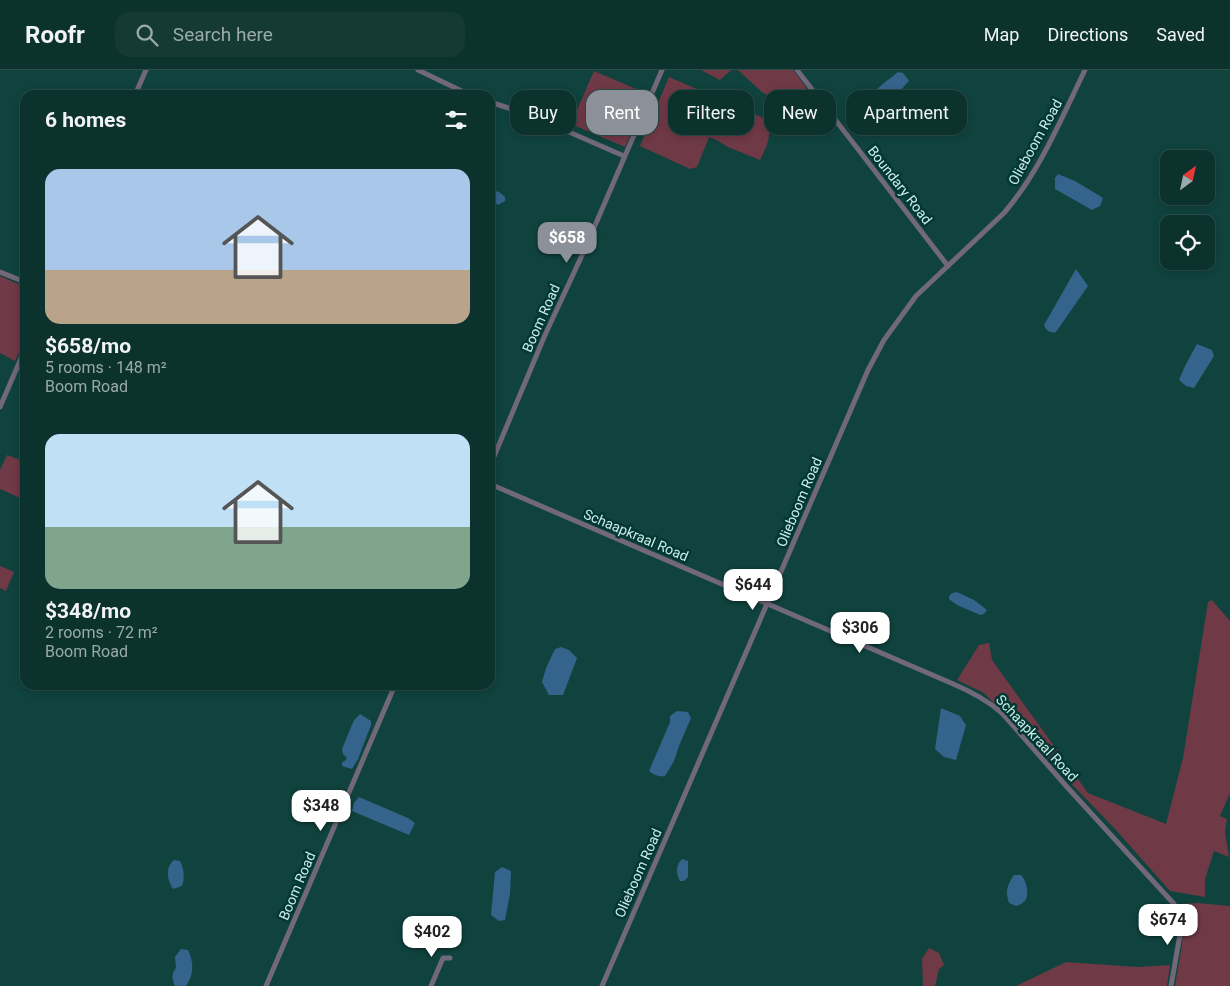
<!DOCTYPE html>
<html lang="en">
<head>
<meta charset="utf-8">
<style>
	body { margin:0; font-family:Roboto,sans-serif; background:#153a36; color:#f1f3f6; height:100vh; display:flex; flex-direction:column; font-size:19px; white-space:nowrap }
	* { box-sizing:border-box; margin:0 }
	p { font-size:16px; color:#9aaaaa }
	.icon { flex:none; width:28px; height:28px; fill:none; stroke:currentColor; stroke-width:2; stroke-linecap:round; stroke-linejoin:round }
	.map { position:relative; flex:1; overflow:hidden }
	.panel { position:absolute; left:20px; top:20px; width:475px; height:600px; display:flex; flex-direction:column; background:#0c322e; border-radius:15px; box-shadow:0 2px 8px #0003,0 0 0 1px #2c4d4a }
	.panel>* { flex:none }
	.hud { position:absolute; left:510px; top:20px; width:475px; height:45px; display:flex; gap:10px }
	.needle { width:32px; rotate:33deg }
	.fabs { position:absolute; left:1160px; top:80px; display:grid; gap:10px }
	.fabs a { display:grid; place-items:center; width:55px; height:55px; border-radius:10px; background:#0c322e; box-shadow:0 2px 8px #0003,0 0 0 1px #2c4d4a; font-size:25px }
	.price { position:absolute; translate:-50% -42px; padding:0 11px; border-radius:10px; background:#fff; color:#222; font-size:16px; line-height:32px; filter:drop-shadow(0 1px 2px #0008) }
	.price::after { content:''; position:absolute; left:50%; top:30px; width:15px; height:11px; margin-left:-8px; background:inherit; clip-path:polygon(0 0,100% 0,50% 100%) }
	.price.current { background:#8c9099; color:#fff }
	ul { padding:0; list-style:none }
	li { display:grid; align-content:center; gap:10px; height:265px; padding:0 25px }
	li span { display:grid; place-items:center; height:155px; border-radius:15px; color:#555 }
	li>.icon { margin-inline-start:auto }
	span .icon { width:90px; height:90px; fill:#fffc; stroke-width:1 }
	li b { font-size:21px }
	h2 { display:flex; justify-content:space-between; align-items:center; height:60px; padding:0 25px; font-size:21px }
	.chip { padding:0 18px; border-radius:15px; background:#0c322e; box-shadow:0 2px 8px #0003,0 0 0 1px #2c4d4a; font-size:18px; line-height:45px }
	.chip.current { background:#8c9099; color:#fff }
	header { display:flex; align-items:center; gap:30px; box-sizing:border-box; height:70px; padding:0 25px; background:#0c322e; border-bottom:1px solid #2c4d4a }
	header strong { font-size:24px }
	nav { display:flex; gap:28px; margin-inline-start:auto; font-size:18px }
	.search { width:350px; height:45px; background:#153a36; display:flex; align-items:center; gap:12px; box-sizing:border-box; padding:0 18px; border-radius:15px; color:#9aaaaa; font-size:19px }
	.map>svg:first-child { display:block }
	.green { fill:#703946 }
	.water { fill:#34638b }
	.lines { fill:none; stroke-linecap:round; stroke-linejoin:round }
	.minor { stroke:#71687a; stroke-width:5 }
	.labels { text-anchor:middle; stroke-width:5; stroke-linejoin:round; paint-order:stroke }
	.street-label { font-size:14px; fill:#cdece8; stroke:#023834 }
</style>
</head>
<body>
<header>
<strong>Roofr</strong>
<div class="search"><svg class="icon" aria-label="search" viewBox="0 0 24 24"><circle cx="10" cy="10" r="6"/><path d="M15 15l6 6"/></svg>Search here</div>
<nav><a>Map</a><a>Directions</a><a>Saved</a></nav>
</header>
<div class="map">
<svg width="1230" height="916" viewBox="0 0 1230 916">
	<rect width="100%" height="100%" fill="#10433e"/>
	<!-- green -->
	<g class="green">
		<polygon points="701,0 731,0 720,10"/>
		<polygon points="738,0 793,0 807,19 796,19 769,26 762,22"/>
		<polygon points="594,1 648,24 625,77 571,54"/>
		<path d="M 669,7 L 766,49 C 773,65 767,75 760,90 L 728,77 L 715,69 L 709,67 L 697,97 L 690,99 L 640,76 Z"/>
		<polygon points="0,206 25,217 25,270 15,291 0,283"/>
		<polygon points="7,385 25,392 25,430 0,419 0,400"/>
		<polygon points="0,496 14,502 6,521 0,518"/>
		<polygon points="1212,530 1230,551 1230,723 1220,746 1227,749 1225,762 1229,787 1214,781 1205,809 1205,827 1170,821 1116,760 984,623 957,610 979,575 989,573 992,590 1088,723 1166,754 1183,688 1208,532"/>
		<polygon points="1198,833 1230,836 1230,916 1175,916 1182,875 1184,839 1180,834"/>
		<polygon points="929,878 939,883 944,895 939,899 935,916 923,916 922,889"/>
		<polygon points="1066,892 1137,897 1170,895 1167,916 1016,916"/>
	</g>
	<!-- water -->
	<g class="water">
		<path d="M 898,2 L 903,3 L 909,11 L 907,13 C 899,22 886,43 872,33 C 870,20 889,10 898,2 Z"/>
		<polygon points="1058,104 1075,111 1100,126 1103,128 1100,136 1092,140 1055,119 1055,108"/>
		<polygon points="491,120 499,122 505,127 505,131 498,135 490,129"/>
		<path d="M 1076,199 L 1088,216 L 1056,262 C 1050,264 1046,260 1044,255 Z"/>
		<polygon points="1197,274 1212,280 1214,286 1194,318 1186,316 1179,310 1185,296"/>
		<path d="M 957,522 L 974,530 L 987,540 L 984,544 L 980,545 L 957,535 L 949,529 C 949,524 952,523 957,522 Z"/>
		<polygon points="561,577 569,580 577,588 563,625 549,625 542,612 546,598 555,579"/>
		<polygon points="941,638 960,646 966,655 956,690 944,687 935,679"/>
		<path d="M 677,641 L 688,642 L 691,648 L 679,676 L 674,691 L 665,706 C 658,707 654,705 649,701 L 670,652 L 670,646 Z"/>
		<polygon points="360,644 371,651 371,655 358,689 352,699 342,696 342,692 345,691 347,688 343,684 342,679 354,650"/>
		<polygon points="359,727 408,748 415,753 409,765 352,741 354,733"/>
		<path d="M 682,789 L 688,791 L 688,807 L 684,811 L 680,811 C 676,803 675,796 682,789 Z"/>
		<path d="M 174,790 L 180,791 C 184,799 185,808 182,816 L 173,819 C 167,810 165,797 174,790 Z"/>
		<polygon points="502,797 511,801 510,824 505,850 499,851 491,845 495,802"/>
		<path d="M 1014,805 L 1021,805 C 1026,810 1029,822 1026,829 C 1024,833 1019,835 1016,836 L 1009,833 C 1005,822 1007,815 1014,805 Z"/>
		<path d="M 181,879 L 188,880 C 194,892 194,905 186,916 L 175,916 C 172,909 171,904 176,898 L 175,887 Z"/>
	</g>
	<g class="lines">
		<!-- minor -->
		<g class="minor">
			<polyline points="418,0 470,25"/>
			<polyline points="797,0 948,196"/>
			<polyline points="135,25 146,0"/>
			<polyline points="490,32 530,45 624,86"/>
			<polyline points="0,202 25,212"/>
			<polyline points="0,337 25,279"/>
			<polyline points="490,396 545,265 584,181 662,0"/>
			<path d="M 490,414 L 951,613 C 970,621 986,629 1002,643 L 1067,717 L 1174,834 L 1180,850 L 1181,859 L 1171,916"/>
			<polyline points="266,916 395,615"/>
			<polyline points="431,916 443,888 450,888"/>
			<path d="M 602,916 L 868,300 L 884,270 L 916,226 L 1004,143 C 1040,101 1061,49 1085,0"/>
		</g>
	</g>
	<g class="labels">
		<!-- street labels -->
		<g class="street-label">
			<text transform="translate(1035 72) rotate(-61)" y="5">Olieboom Road</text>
			<text transform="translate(900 115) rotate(52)" y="5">Boundary Road</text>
			<text transform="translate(541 248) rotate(-66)" y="5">Boom Road</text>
			<text transform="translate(799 432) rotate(-67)" y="5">Olieboom Road</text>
			<text transform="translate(636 465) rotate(23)" y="5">Schaapkraal Road</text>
			<text transform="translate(1037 668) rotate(47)" y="5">Schaapkraal Road</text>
			<text transform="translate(638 803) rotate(-66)" y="5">Olieboom Road</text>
			<text transform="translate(297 816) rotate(-67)" y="5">Boom Road</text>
		</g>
	</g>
</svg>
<div class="fabs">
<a><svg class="needle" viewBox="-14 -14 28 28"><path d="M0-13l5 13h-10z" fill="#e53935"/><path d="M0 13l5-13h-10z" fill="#9aaaaa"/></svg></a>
<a><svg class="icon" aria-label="locate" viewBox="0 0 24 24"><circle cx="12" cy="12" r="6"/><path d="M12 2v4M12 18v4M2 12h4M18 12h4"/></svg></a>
</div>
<b class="price current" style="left:567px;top:194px">$658</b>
<b class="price" style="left:753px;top:541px">$644</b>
<b class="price" style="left:860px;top:584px">$306</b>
<b class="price" style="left:321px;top:762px">$348</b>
<b class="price" style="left:1168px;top:876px">$674</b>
<b class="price" style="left:432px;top:888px">$402</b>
<div class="hud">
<a class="chip">Buy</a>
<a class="chip current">Rent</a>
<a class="chip">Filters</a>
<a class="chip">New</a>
<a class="chip">Apartment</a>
</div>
<section class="panel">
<h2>6 homes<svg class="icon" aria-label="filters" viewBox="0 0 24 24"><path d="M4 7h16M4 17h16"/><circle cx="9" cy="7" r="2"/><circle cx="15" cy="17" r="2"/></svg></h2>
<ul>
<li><span style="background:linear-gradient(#a9c7e8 65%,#b9a48a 0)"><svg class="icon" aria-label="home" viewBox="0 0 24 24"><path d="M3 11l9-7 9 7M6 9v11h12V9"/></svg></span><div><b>$658/mo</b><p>5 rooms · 148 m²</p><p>Boom Road</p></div></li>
<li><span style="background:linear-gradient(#bfe0f5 60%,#7fa58c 0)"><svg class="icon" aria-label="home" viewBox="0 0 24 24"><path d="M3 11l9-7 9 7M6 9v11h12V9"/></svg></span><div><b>$348/mo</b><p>2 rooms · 72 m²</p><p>Boom Road</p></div></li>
</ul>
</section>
</div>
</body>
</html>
